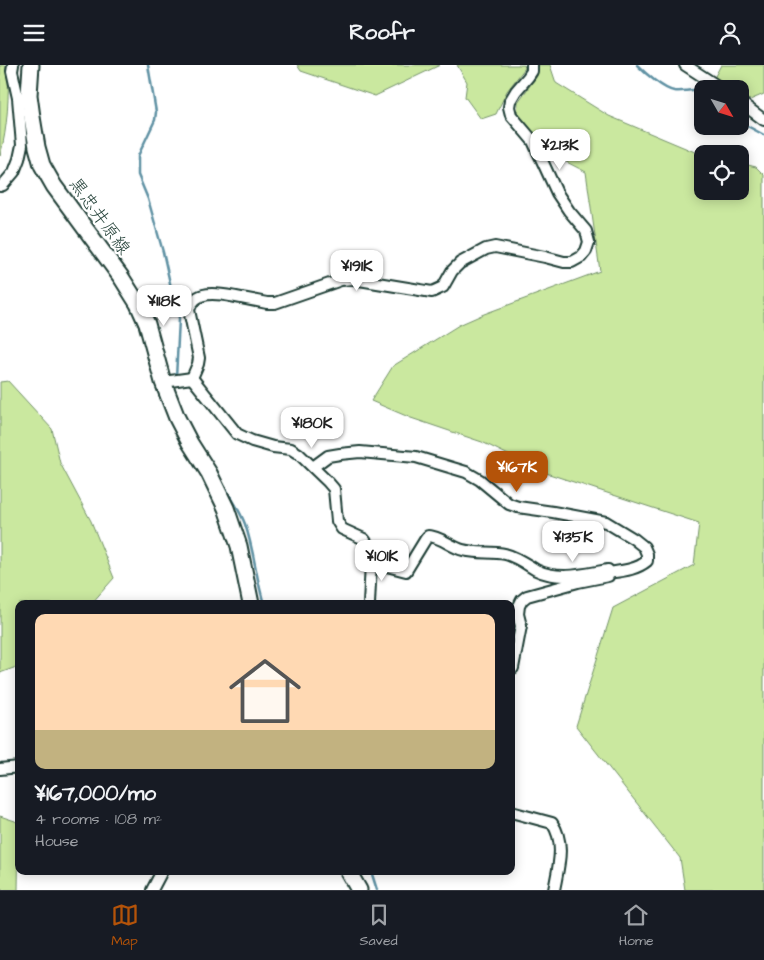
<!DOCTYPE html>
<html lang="en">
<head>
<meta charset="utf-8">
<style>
	body { margin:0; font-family:"Architects Daughter","Klee One",sans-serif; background:#20242c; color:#f1f3f6; height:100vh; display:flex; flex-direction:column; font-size:19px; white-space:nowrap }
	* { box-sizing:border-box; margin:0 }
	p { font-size:16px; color:#9ea1a6 }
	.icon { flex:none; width:28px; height:28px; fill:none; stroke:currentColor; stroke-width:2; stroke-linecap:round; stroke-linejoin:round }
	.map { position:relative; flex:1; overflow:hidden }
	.side { position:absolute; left:15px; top:535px; width:500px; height:275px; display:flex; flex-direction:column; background:#171b24; border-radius:10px; box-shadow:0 2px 12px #0003 }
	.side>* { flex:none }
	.needle { width:32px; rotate:129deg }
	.fabs { position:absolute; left:694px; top:15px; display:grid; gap:10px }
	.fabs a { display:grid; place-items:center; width:55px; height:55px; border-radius:10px; background:#171b24; box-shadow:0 2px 12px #0003; font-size:25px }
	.price { position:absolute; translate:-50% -42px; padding:0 11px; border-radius:10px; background:#fff; color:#222; font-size:16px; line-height:32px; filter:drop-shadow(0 1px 2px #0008) }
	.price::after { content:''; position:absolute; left:50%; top:30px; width:15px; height:11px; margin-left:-8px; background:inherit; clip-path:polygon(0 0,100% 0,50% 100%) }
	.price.on { background:#b45309; color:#fff }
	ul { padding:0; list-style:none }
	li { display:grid; align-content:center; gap:10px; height:265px; padding:0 20px }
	li span { display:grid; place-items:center; height:155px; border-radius:10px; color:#555 }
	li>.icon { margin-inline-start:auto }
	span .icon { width:90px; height:90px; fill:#fffc; stroke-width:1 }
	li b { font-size:21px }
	header { display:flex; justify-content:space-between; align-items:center; height:65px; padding:0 20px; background:#171b24; font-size:22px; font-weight:700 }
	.dock { display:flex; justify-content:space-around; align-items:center; height:70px; border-top:1px solid #363941; background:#171b24; font-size:14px; color:#9ea1a6 }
	.dock a { display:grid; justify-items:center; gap:2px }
	.dock .on { color:#b45309 }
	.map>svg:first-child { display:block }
	.green { fill:#cae89f; stroke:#74926a }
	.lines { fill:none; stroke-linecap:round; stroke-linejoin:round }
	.stream { stroke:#6192a4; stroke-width:2.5 }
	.minor-casing { stroke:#1f3d34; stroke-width:14 }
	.secondary-casing { stroke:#1f3d34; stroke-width:19 }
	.minor { stroke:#fff; stroke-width:10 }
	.secondary { stroke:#fff; stroke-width:15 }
	.labels { text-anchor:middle; stroke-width:4.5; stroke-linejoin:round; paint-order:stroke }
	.street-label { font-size:18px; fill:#1f3d34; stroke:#fff }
</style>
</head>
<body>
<header><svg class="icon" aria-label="menu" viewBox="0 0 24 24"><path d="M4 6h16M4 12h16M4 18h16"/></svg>Roofr<svg class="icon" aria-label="person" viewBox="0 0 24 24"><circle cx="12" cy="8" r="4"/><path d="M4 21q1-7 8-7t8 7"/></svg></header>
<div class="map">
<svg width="764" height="825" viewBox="0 0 764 825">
	<rect width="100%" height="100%" fill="#fff"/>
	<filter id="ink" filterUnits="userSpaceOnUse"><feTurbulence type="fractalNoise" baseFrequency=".02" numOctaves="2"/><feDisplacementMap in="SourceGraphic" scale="10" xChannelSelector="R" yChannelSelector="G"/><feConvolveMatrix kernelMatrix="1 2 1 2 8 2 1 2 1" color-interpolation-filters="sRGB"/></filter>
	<g filter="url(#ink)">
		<!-- green -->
		<g class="green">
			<path d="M 0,0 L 8,0 C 9,30 8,62 0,91 Z"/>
			<polygon points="297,0 440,0 375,31 301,6"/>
			<polygon points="457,0 524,0 525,3 507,26 496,49 481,54 465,32 467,17"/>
			<polygon points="535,0 550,0 556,18 609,51 702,90 702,126 740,126 740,98 756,102 764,110 764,825 685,825 680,793 576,661 613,543 694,500 699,458 543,407 482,377 411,353 371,336 393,301 459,260 484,249 600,206 586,107 549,88 517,49 518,37 537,11"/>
			<polygon points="721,0 764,0 764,29 750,35 740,31 740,24 728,24 714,13"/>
			<polygon points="8,316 52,364 60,398 91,456 114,513 91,539 19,539 19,601 0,608 0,317"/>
			<polygon points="0,751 15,756 19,759 18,825 0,825"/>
		</g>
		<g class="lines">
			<!-- stream -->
			<g class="stream">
				<polyline points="148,0 156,47 155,55 138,91 138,110 148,134 163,187 172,227 178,240 179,254 176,313"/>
				<path d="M 637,0 C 645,8 663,24 674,26 C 683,27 693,25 702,24"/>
				<polyline points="740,57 764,70"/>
				<polyline points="192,367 204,386"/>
				<path d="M 219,412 C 228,428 239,443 245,459 C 254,485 256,513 264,539"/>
				<polyline points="371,806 377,825"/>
			</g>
			<!-- minor casing -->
			<g class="minor-casing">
				<g id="minor">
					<polyline points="685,0 722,24"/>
					<polyline points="740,37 764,55"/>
					<polyline points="0,121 3,120 14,107 19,94 22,80 18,33 12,6 13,0"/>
					<path d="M 192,313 L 198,299 L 199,293 L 189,245 C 195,223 220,229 236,232 C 247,234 257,236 267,238 L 275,238 L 341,215 L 353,214 L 432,227 L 443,222 L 452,206 L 460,198 L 486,184 L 495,182 L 545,192 L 564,197 L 572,197 L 581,192 L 586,186 L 589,177 L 586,166 L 569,146 L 557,128 L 533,76 L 511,50 L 509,42 L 510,36 L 516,26 L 528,12 L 532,6 L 532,0"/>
					<polyline points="192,313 237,369 252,376 273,382 291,384 299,389 328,417 334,424 337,456 342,464 364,474 369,481 371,497 369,539"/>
					<polyline points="163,317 192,313"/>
					<path d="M 313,402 L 328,391 L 340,389 L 360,387 L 416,392 L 466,407 L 480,415 L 509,439 L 518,442 L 553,447 L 606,457 L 634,474 L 644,482 L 647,489 L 647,496 C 636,505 622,506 608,508"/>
					<path d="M 371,497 L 406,506 L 425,475 L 428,471 C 440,471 451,482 463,485 C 477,489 492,486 505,489 C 517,492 526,499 536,505 C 559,516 584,509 608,505 L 608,511 L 578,517 L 527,531 L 522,535 L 519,541 L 518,549 L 521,561 L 513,603"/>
					<polyline points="0,704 19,702"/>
					<path d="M 511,747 L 552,758 C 566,778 558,803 554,825"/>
					<polyline points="152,825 162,806"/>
				</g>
			</g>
			<!-- secondary casing -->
			<g class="secondary-casing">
				<g id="secondary">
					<polyline points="31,0 29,30 32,52 37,82 42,100 54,121 121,212 138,239 147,259 163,317 177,353 190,378 209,408 226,443 239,481 251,539"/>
					<polyline points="348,806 359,825"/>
				</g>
			</g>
			<!-- minor -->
			<use href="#minor" class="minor"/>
			<!-- secondary -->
			<use href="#secondary" class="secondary"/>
		</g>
	</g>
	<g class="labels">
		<!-- street labels -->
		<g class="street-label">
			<text transform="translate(100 151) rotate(54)" y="6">黒忠井原線</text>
		</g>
	</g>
</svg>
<div class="fabs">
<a><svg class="needle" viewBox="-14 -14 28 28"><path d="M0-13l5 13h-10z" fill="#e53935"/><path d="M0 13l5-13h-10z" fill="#9ea1a6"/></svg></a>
<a><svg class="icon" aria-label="locate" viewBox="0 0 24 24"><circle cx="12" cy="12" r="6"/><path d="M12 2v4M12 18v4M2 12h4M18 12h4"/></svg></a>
</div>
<b class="price" style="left:560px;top:106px">¥213K</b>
<b class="price" style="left:357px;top:227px">¥191K</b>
<b class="price" style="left:164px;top:262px">¥118K</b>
<b class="price" style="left:312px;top:384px">¥180K</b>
<b class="price on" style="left:517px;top:428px">¥167K</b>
<b class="price" style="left:573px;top:498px">¥135K</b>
<b class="price" style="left:382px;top:517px">¥101K</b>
<section class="side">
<ul>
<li><span style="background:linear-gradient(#ffd9b3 75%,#c2b280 0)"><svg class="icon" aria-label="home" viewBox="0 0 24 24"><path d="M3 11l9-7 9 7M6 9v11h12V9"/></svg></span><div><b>¥167,000/mo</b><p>4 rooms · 108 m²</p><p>House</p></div></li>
</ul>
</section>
</div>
<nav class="dock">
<a class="on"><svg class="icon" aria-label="map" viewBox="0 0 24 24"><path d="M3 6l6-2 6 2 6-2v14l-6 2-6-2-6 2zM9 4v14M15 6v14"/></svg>Map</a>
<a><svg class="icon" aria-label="saved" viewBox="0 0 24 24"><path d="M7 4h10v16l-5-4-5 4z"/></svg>Saved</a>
<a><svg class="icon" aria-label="home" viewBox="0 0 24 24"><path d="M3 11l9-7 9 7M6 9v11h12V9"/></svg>Home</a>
</nav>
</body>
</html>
